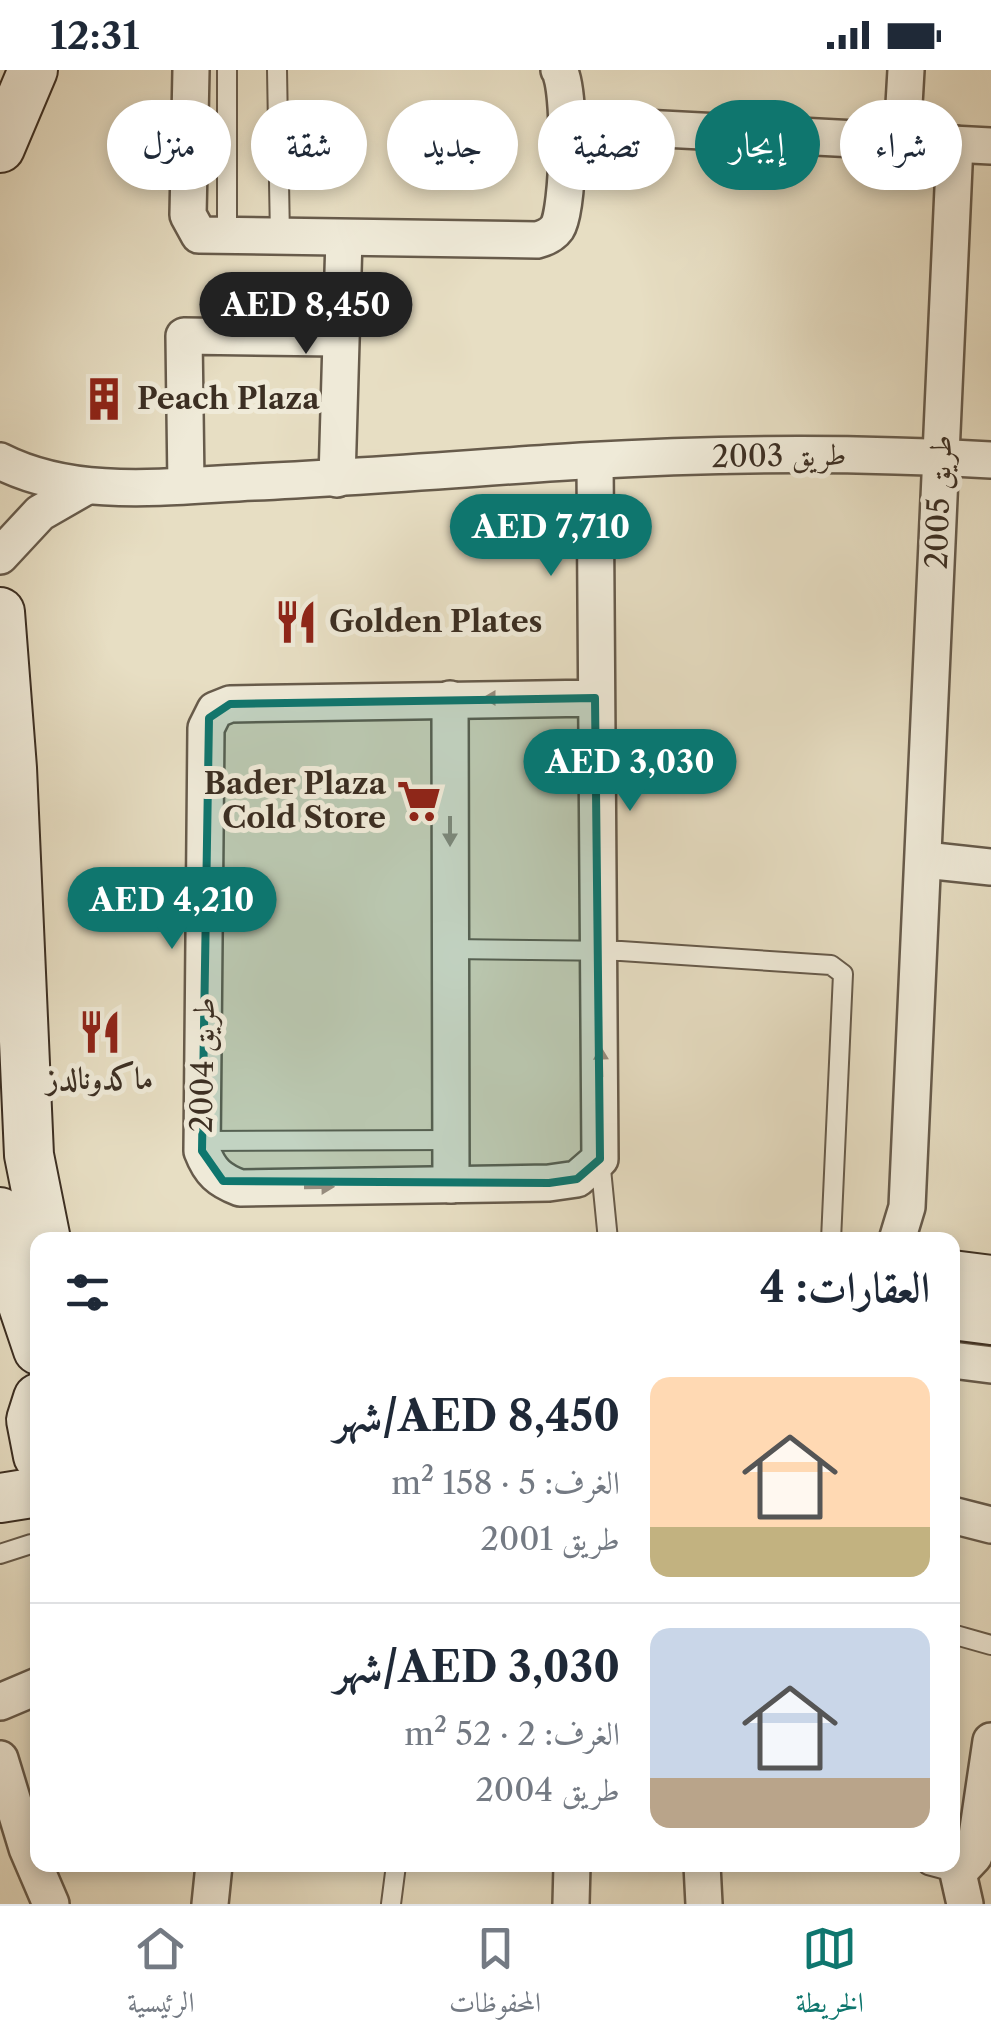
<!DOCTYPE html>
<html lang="ar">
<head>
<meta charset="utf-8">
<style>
	body { margin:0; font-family:"Libre Caslon Text",Amiri,serif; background:#f6f6f7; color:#1f2937; direction:rtl; height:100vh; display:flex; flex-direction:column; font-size:38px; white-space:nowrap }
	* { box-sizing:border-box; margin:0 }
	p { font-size:32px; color:#747a83 }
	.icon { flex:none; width:55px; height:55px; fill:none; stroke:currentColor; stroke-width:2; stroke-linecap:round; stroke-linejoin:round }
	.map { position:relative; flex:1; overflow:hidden; direction:ltr }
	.drawer { position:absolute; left:30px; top:1162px; width:930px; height:640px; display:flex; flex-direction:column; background:#fff; border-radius:20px; box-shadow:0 5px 15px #0003; direction:rtl }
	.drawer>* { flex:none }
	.banner { position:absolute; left:30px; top:30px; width:932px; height:90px; direction:rtl; display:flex; gap:20px }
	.price { position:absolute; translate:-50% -85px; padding:0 22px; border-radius:35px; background:#0f766e; color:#fff; font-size:32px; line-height:65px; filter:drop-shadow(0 2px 5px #0008) }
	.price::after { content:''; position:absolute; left:50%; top:60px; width:30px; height:22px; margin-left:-15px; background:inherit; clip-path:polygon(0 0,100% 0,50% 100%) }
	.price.selected { background:#222; color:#fff }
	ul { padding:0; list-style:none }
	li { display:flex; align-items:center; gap:30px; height:250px; padding:0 30px }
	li+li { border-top:2px solid #e0e1e3 }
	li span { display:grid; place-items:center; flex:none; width:280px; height:200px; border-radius:20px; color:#555 }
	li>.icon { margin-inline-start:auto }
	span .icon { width:120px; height:120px; fill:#fffc; stroke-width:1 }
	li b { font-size:42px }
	h2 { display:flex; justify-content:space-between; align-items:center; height:120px; padding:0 30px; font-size:42px }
	.tag { padding:0 35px; border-radius:45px; background:#fff; box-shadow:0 5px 15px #0003; font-size:35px; line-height:90px }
	.tag.selected { background:#0f766e; color:#fff }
	.status { display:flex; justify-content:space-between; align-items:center; height:70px; padding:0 50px; background:#fff; direction:ltr }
	.status svg { height:28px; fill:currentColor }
	.dock { display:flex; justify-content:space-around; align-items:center; height:140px; border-top:2px solid #e0e1e3; background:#fff; font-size:28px; color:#747a83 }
	.dock a { display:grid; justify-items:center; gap:5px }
	.dock .selected { color:#0f766e }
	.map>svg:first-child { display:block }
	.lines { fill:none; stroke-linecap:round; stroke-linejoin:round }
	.lane-casing { stroke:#675b4b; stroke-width:22 }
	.street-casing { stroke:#675b4b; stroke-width:40 }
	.secondary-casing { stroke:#3c2f23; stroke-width:52 }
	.lane { stroke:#efead8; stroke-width:18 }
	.street { stroke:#efead8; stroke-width:35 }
	.secondary { stroke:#efead8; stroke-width:48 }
	.oneway { fill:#968c7e }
	.marked { fill:#0f766e; fill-opacity:0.2; stroke:#0f766e; stroke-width:8; stroke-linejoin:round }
	.labels { text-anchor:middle; stroke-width:10; stroke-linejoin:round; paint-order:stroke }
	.poi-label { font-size:30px; font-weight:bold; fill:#3c2f23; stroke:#efead8; text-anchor:start }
	.street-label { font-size:30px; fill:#3c2f23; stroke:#efead8 }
</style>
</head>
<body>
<div class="status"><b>12:31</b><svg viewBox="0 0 49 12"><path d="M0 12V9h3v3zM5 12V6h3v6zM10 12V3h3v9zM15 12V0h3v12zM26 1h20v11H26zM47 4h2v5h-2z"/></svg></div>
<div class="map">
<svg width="991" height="1834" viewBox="0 0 991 1834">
	<rect width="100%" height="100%" fill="#e7dec3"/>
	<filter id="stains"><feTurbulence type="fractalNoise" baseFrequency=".002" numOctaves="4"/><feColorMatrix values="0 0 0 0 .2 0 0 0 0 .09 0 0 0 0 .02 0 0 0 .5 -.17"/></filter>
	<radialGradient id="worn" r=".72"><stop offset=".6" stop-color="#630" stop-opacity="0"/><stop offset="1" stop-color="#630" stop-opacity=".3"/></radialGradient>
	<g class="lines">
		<!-- lane casing -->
		<g class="lane-casing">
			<g id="lane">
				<polyline points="227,0 227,166"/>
				<polyline points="277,0 280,167"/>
				<polyline points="451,879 621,881 831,895 843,904 831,1170"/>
				<polyline points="202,1071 451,1070"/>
				<polyline points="600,1089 608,1170"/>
				<polyline points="0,1484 31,1474"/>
				<polyline points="952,1564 991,1575"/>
				<polyline points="928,1795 958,1803"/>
				<polyline points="391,1834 396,1795"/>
			</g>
		</g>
		<!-- street casing -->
		<g class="street-casing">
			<g id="street">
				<path d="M 191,0 L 188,145 L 199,165 L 537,170 C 545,168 552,165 557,158 C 569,140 571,17 559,0"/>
				<polyline points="566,54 991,76"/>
				<polyline points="902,69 906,0"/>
				<path d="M 0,391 C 77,430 170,416 254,412 C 363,407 472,398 581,391 C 717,383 855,382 991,390"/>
				<polyline points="337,409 344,168"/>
				<polyline points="186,415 184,266 339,268"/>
				<polyline points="0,486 40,443 87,416"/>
				<path d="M 595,628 L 230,634 L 215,640 L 206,658 L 202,1081 C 210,1102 219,1110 240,1118 L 549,1113 L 577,1109 L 600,1089 L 595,391"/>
				<polyline points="450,629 451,1115"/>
				<polyline points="925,790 991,797"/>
				<polyline points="897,1170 907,1137 955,74"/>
				<polyline points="952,1290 991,1295"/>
				<polyline points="952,1445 991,1455"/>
				<polyline points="0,1632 38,1616"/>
				<polyline points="0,1689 27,1778 51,1834"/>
				<polyline points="702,1795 704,1834"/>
				<polyline points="210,1834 214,1795"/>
				<polyline points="571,1834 572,1795"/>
				<polyline points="965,1834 958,1803 974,1786 991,1671"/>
			</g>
		</g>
		<!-- secondary casing -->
		<g class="secondary-casing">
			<g id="secondary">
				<polyline points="0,78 33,0"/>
				<polyline points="0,542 12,698 29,1085 46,1170"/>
				<polyline points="0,1142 14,1209 38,1280"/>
				<polyline points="952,1205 991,1210"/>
				<polyline points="952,1245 991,1250"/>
				<polyline points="38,1328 31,1350 38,1386"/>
				<polyline points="0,1428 38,1422"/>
			</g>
		</g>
		<!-- lane -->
		<use href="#lane" class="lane"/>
		<!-- street -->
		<use href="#street" class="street"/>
		<!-- secondary -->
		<use href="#secondary" class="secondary"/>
	</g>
	<!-- one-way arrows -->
	<defs><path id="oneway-solid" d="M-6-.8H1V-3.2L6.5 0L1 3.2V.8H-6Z" transform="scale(2.5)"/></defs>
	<g class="oneway">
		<use href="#oneway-solid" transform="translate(498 628) rotate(180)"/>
		<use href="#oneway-solid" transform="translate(450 761) rotate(90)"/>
		<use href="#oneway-solid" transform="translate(601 992) rotate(-91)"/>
		<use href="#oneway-solid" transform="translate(319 1117) rotate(-1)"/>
	</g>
	<!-- marked area -->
	<path class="marked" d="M 595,628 L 600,1089 L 577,1109 L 549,1113 L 223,1111 L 202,1081 L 209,648 L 230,634 Z"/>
	<!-- icons -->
	<defs>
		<g id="building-bare" transform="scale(3.45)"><path d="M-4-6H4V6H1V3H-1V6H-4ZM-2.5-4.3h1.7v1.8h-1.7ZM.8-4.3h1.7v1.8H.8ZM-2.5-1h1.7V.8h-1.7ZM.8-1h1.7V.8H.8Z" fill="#8f2418" stroke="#efead8" stroke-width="2.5" paint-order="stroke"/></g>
		<g id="restaurant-bare" transform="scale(3.45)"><path d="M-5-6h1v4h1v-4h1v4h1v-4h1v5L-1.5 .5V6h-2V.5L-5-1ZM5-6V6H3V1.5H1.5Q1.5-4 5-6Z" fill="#8f2418" stroke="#efead8" stroke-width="2.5" paint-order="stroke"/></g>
		<g id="supermarket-bare" transform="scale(3.45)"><path d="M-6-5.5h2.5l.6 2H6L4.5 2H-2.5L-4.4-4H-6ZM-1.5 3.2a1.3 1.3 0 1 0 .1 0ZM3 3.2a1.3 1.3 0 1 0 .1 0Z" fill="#8f2418" stroke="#efead8" stroke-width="2.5" paint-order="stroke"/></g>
	</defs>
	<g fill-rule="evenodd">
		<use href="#building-bare" x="104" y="329"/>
		<use href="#restaurant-bare" x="296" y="552"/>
		<use href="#supermarket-bare" x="419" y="731"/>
		<use href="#restaurant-bare" x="100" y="962"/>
	</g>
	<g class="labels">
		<!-- poi labels -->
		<g class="poi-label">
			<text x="137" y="339">Peach Plaza</text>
			<text x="329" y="562">Golden Plates</text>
			<text x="386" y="724" text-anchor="end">Bader Plaza<tspan x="386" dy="34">Cold Store</tspan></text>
			<text x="100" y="1019" text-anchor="middle">ماكدونالدز</text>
		</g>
		<!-- street labels -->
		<g class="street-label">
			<text transform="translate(779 386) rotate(-1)" y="10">طريق 2003</text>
			<text transform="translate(939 432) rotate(-88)" y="10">طريق 2005</text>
			<text transform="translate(203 995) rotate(-89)" y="10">طريق 2004</text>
		</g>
	</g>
	<rect width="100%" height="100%" filter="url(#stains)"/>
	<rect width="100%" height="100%" fill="url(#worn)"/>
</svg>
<b class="price selected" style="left:306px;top:287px">AED 8,450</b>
<b class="price" style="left:551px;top:509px">AED 7,710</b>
<b class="price" style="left:630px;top:744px">AED 3,030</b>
<b class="price" style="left:172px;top:882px">AED 4,210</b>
<div class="banner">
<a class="tag">شراء</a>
<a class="tag selected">إيجار</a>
<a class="tag">تصفية</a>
<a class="tag">جديد</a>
<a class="tag">شقة</a>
<a class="tag">منزل</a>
</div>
<section class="drawer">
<h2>العقارات: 4<svg class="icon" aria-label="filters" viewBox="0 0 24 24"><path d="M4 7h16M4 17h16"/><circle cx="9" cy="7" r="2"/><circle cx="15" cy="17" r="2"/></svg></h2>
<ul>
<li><span style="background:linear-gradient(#ffd9b3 75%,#c2b280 0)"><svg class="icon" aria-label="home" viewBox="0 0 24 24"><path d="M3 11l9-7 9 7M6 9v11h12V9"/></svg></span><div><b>AED 8,450/شهر</b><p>الغرف: 5 · 158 m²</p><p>طريق 2001</p></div></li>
<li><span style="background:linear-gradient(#c9d6e8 75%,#b9a48a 0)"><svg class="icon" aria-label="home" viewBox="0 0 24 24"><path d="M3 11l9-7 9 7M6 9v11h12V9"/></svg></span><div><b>AED 3,030/شهر</b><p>الغرف: 2 · 52 m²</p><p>طريق 2004</p></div></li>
</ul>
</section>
</div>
<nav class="dock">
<a class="selected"><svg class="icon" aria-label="map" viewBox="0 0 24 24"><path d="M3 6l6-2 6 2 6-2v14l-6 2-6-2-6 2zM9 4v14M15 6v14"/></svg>الخريطة</a>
<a><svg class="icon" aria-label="saved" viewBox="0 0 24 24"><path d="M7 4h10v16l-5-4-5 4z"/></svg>المحفوظات</a>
<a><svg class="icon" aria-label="home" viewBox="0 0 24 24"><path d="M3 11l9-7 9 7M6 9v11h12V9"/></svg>الرئيسية</a>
</nav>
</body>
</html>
